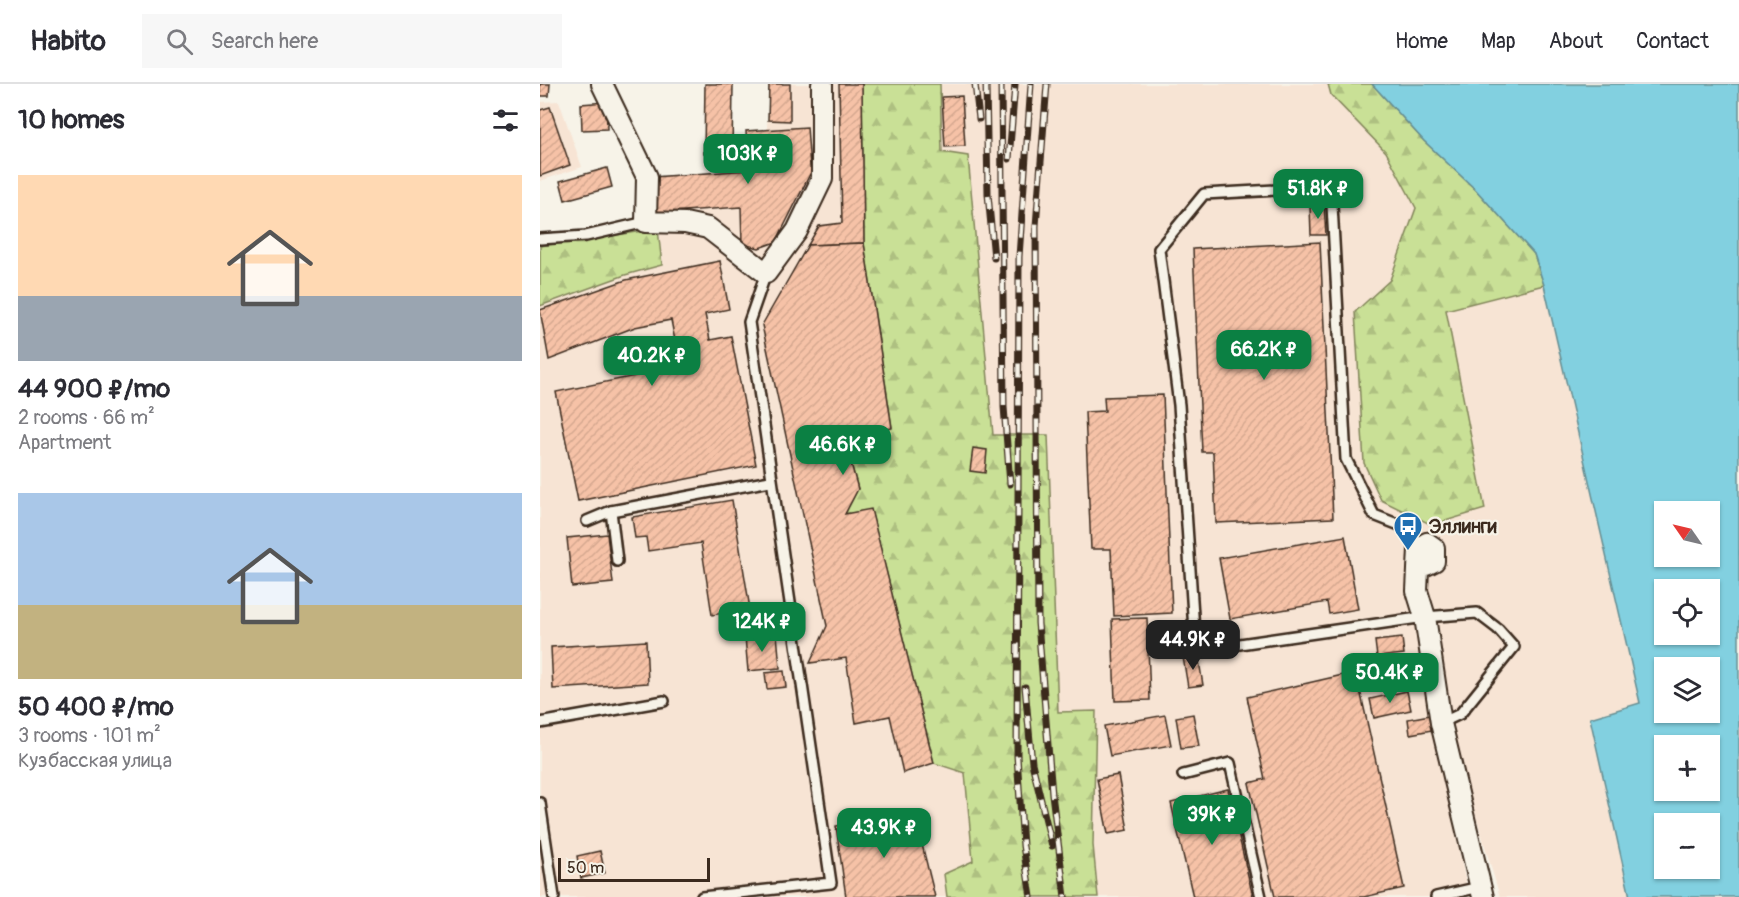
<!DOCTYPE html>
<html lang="en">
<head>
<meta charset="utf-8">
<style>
	body { margin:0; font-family:Pangolin,sans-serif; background:#f7f7f7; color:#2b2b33; height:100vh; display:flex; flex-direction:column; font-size:22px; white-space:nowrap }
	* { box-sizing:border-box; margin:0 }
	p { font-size:20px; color:#7c7c81 }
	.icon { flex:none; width:33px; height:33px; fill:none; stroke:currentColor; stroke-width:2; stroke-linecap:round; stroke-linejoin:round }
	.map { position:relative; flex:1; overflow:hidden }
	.details { display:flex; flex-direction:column; background:#fff; width:540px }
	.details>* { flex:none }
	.needle { width:39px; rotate:304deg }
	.fabs { position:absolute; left:1114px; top:417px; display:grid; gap:12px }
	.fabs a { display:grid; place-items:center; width:66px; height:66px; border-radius:0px; background:#fff; box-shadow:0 2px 4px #0004; font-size:30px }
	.scale { position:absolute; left:18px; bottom:15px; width:152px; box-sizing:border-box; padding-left:6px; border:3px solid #3b2a1e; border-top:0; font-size:16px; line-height:21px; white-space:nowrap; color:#3b2a1e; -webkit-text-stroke:4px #f7f3e8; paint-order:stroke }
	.price { position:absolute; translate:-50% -51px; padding:0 14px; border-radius:12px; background:#0b8043; color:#fff; font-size:20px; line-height:39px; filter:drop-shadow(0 2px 3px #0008) }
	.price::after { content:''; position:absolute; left:50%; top:36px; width:18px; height:14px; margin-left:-9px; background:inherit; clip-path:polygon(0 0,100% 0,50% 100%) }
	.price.active { background:#222; color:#fff }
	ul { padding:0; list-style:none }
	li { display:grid; align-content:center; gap:12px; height:318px; padding:0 18px }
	li span { display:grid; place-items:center; height:186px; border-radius:0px; color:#555 }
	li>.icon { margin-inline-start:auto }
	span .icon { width:108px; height:108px; fill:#fffc; stroke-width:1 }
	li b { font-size:26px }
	h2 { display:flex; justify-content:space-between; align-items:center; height:72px; padding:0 18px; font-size:26px }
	header { display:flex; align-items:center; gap:36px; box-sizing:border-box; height:84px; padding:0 30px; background:#fff; border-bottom:2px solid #e1e1e2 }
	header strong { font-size:28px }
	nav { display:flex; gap:33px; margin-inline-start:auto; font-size:21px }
	.search { width:420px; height:54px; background:#f7f7f7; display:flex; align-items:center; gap:15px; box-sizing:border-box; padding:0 21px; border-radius:0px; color:#7c7c81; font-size:22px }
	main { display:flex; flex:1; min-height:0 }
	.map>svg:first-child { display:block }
	.built { fill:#f7e4d4 }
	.forest { fill:url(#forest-firs); stroke:#82855a; stroke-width:1.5 }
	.water { fill:#82d0e0; stroke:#668e92; stroke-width:1.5; fill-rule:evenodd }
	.building { fill:url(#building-hatch); stroke:#3b2a1e; stroke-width:1.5 }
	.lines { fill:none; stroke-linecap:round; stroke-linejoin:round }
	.service-casing { stroke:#3b2a1e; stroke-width:14 }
	.minor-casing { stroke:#3b2a1e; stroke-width:24 }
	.service { stroke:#f7f3e8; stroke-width:9 }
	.minor { stroke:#f7f3e8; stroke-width:20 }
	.rail-casing { stroke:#3b2a1e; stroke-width:7 }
	.rail { stroke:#f7f3e8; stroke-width:4.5; stroke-dasharray:14; stroke-linecap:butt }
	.labels { text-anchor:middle; stroke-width:4.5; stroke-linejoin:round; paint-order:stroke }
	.poi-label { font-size:20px; font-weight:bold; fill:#3b2a1e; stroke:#f7f3e8; text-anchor:start }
</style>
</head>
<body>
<header>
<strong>Habito</strong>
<div class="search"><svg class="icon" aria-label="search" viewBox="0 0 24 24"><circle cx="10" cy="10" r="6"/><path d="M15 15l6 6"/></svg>Search here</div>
<nav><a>Home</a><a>Map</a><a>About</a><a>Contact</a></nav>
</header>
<main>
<section class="details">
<h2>10 homes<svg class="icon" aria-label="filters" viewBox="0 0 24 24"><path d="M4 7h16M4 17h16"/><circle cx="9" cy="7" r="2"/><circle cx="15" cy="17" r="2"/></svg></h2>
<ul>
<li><span style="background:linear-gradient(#ffd9b3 65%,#9aa5b1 0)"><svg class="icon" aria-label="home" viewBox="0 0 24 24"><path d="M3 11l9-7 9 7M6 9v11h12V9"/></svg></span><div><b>44 900 ₽/mo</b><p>2 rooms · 66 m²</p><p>Apartment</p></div></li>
<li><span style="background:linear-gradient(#a9c7e8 60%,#c2b280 0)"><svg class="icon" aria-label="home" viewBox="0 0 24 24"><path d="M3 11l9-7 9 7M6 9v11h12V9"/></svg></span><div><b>50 400 ₽/mo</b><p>3 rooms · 101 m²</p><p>Кузбасская улица</p></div></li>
</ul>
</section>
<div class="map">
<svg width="1199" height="813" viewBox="0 0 1199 813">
	<defs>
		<pattern id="forest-firs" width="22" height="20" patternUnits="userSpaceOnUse" patternTransform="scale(1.5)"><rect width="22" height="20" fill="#c9e096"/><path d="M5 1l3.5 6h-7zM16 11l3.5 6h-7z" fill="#aec081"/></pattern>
		<pattern id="building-hatch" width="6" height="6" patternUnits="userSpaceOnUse" patternTransform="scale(1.5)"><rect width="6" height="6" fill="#f6c2a7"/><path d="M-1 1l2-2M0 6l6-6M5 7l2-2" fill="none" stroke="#d4a78f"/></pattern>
	</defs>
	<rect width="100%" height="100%" fill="#f7f3e8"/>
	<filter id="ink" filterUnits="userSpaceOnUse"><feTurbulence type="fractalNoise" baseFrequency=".0167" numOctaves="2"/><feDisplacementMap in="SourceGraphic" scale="12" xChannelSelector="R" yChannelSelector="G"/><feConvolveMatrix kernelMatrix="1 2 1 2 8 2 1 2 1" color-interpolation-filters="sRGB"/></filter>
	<g filter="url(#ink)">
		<!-- built -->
		<g class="built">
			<polygon points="229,0 322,0 324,159 352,344 324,351 331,425 394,679 425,689 433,777 404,790 407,813 0,813 0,222 85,191 122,181 113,93 208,86 206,47 227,45"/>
			<polygon points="394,0 788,0 791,11 846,68 876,124 850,196 815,228 824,379 945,424 906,226 1004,201 1100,620 1050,635 1090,813 960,813 908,638 901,564 880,568 881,586 929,813 558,813 553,761 556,627 518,628 508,351 453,352 428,72 399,68"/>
			<polygon points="19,17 42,83 0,97 0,18"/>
		</g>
		<!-- forest -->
		<g class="forest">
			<polygon points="322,0 400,0 402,68 428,72 453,351 508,351 518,628 556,627 553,761 558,813 407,813 404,790 433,777 425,689 394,679 331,426 305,430 318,405 309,372 325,367 323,351 352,343 324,159"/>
			<polygon points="788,0 832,0 884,57 936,106 994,170 1004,201 906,226 945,425 892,441 841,416 824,379 815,228 850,196 876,124 846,68 791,11"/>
			<polygon points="118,145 122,181 85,191 0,222 0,162"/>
		</g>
		<!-- water -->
		<path class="water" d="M 832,0 L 1199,0 L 1199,813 L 1090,813 L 1050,634 L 1100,619 L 1004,201 L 994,170 L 936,106 L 884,57 ZM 1125,428 L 1170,428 L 1170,472 L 1125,472 ZM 1125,506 L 1170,506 L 1170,550 L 1125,550 ZM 1125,584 L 1170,584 L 1170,628 L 1125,628 ZM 1125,662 L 1170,662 L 1170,706 L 1125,706 ZM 1125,740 L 1170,740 L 1170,784 L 1125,784 Z"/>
		<!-- building -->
		<g class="building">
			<polygon points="0,0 10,0 9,12 0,12"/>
			<polygon points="165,0 193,0 192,70 164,70"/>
			<polygon points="229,0 250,0 250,37 228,36"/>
			<polygon points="299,0 322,0 324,159 268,161 279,142 302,139"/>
			<polygon points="422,12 425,62 405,63 402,13"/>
			<polygon points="66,18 67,45 42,46 41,20"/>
			<polygon points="10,23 30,81 0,92 0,26"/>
			<polygon points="267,43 270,83 274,82 236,158 219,164 202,160 201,123 115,129 113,93 208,86 206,47"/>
			<polygon points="67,84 72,103 25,116 20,97"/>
			<polygon points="784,121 786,151 771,151 770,122"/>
			<polygon points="780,158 793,434 676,439 673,368 662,368 653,165"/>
			<polygon points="324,159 352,344 323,351 325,367 309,372 318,405 305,430 331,425 394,679 363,689 350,632 316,639 306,574 270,579 287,542 222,241 268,161"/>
			<polygon points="180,177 189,225 165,230 170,256 191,252 216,381 38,417 16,308 140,283 131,236 95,243 9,276 0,226 86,196"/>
			<polygon points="623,311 632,529 574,532 571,465 551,465 545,328 565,327 564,313"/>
			<polygon points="433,364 447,366 445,389 430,387"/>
			<polygon points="192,416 210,525 172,531 161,459 108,467 106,453 95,454 92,433"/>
			<polygon points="67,450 73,499 32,503 27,454"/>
			<polygon points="805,452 818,525 789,530 787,518 690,535 679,474"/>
			<polygon points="607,534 610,616 575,617 572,535"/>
			<polygon points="237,550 240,584 208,587 205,553"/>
			<polygon points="862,554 864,570 837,573 835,557"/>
			<polygon points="106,557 108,599 13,605 11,563"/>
			<polygon points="658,571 663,601 648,603 643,573"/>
			<polygon points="244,587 246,603 227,605 225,589"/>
			<polygon points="816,588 864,804 824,813 735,813 709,699 725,695 707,613"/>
			<polygon points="867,607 871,626 834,634 830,615"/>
			<polygon points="653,630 659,662 641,664 636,633"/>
			<polygon points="625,631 631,661 570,672 564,642"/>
			<polygon points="890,631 892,646 870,650 868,635"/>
			<polygon points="578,691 588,746 568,750 557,695"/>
			<polygon points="688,705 713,813 653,813 631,719"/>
			<polygon points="374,728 395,813 306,813 296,742"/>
			<polygon points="60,767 65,789 41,794 37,772"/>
		</g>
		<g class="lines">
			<!-- service casing -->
			<g class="service-casing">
				<g id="service">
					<polyline points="0,155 46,152 106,138"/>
					<polyline points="71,427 77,477"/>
					<polyline points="47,437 71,427 230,397"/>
					<polyline points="654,546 639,321 619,165 664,110 791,103 806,375 834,431 867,444 879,464"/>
					<polyline points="693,561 885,533 937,529 958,545 974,563 920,630 901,639"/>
					<polyline points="0,639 124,617"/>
					<polyline points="643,691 690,679 721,813"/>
					<polyline points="0,719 14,813"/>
					<polyline points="162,813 291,799 209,238 226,189"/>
					<polyline points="896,813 940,803"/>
				</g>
			</g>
			<!-- minor casing -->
			<g class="minor-casing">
				<g id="minor">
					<polyline points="62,0 107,93 106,138 145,139 168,144 226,189 257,147 282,95 282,0"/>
					<polyline points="879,478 886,481 894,477 894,464 887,459 879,464 877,507 885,533 901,639 943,813"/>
				</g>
			</g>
			<!-- service -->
			<use href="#service" class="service"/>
			<!-- minor -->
			<use href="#minor" class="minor"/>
			<!-- rail casing -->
			<g class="rail-casing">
				<g id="rail">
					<polyline points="435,0 439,35"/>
					<polyline points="446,0 448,110 454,174"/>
					<polyline points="461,0 464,323 470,400"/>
					<polyline points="491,0 479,173 477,672 483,762 491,813"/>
					<polyline points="507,0 496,142 498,539 512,710 525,813"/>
					<polyline points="469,75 475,0"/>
					<polyline points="485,603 492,679 512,762"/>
				</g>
			</g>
			<!-- rail -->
			<use href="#rail" class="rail"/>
		</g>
	</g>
	<!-- icons -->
	<defs>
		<g id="bus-pin" transform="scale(1.5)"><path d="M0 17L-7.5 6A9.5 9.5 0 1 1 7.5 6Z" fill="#1f6fb2" stroke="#f7f3e8"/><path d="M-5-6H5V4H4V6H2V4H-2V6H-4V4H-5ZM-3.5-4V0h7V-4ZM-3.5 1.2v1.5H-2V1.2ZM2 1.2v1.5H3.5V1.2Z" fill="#fff"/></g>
	</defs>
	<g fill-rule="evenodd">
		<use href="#bus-pin" x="868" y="442"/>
	</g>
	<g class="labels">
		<!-- poi labels -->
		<g class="poi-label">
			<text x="889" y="449">Эллинги</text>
		</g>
	</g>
</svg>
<div class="fabs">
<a><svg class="needle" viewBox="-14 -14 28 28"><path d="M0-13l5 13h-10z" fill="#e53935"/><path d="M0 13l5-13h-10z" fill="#7c7c81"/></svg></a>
<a><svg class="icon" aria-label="locate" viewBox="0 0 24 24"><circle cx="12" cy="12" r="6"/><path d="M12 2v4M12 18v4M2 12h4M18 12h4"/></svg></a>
<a><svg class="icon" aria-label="layers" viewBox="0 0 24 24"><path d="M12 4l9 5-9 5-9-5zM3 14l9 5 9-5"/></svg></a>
<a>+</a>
<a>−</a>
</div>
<div class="scale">50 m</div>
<b class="price" style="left:208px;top:101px">103K ₽</b>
<b class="price" style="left:778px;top:136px">51.8K ₽</b>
<b class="price" style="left:724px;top:297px">66.2K ₽</b>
<b class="price" style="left:112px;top:303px">40.2K ₽</b>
<b class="price" style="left:303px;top:392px">46.6K ₽</b>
<b class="price" style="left:222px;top:569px">124K ₽</b>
<b class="price active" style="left:653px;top:587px">44.9K ₽</b>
<b class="price" style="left:850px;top:620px">50.4K ₽</b>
<b class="price" style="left:672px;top:762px">39K ₽</b>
<b class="price" style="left:344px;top:775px">43.9K ₽</b>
</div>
</main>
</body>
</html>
